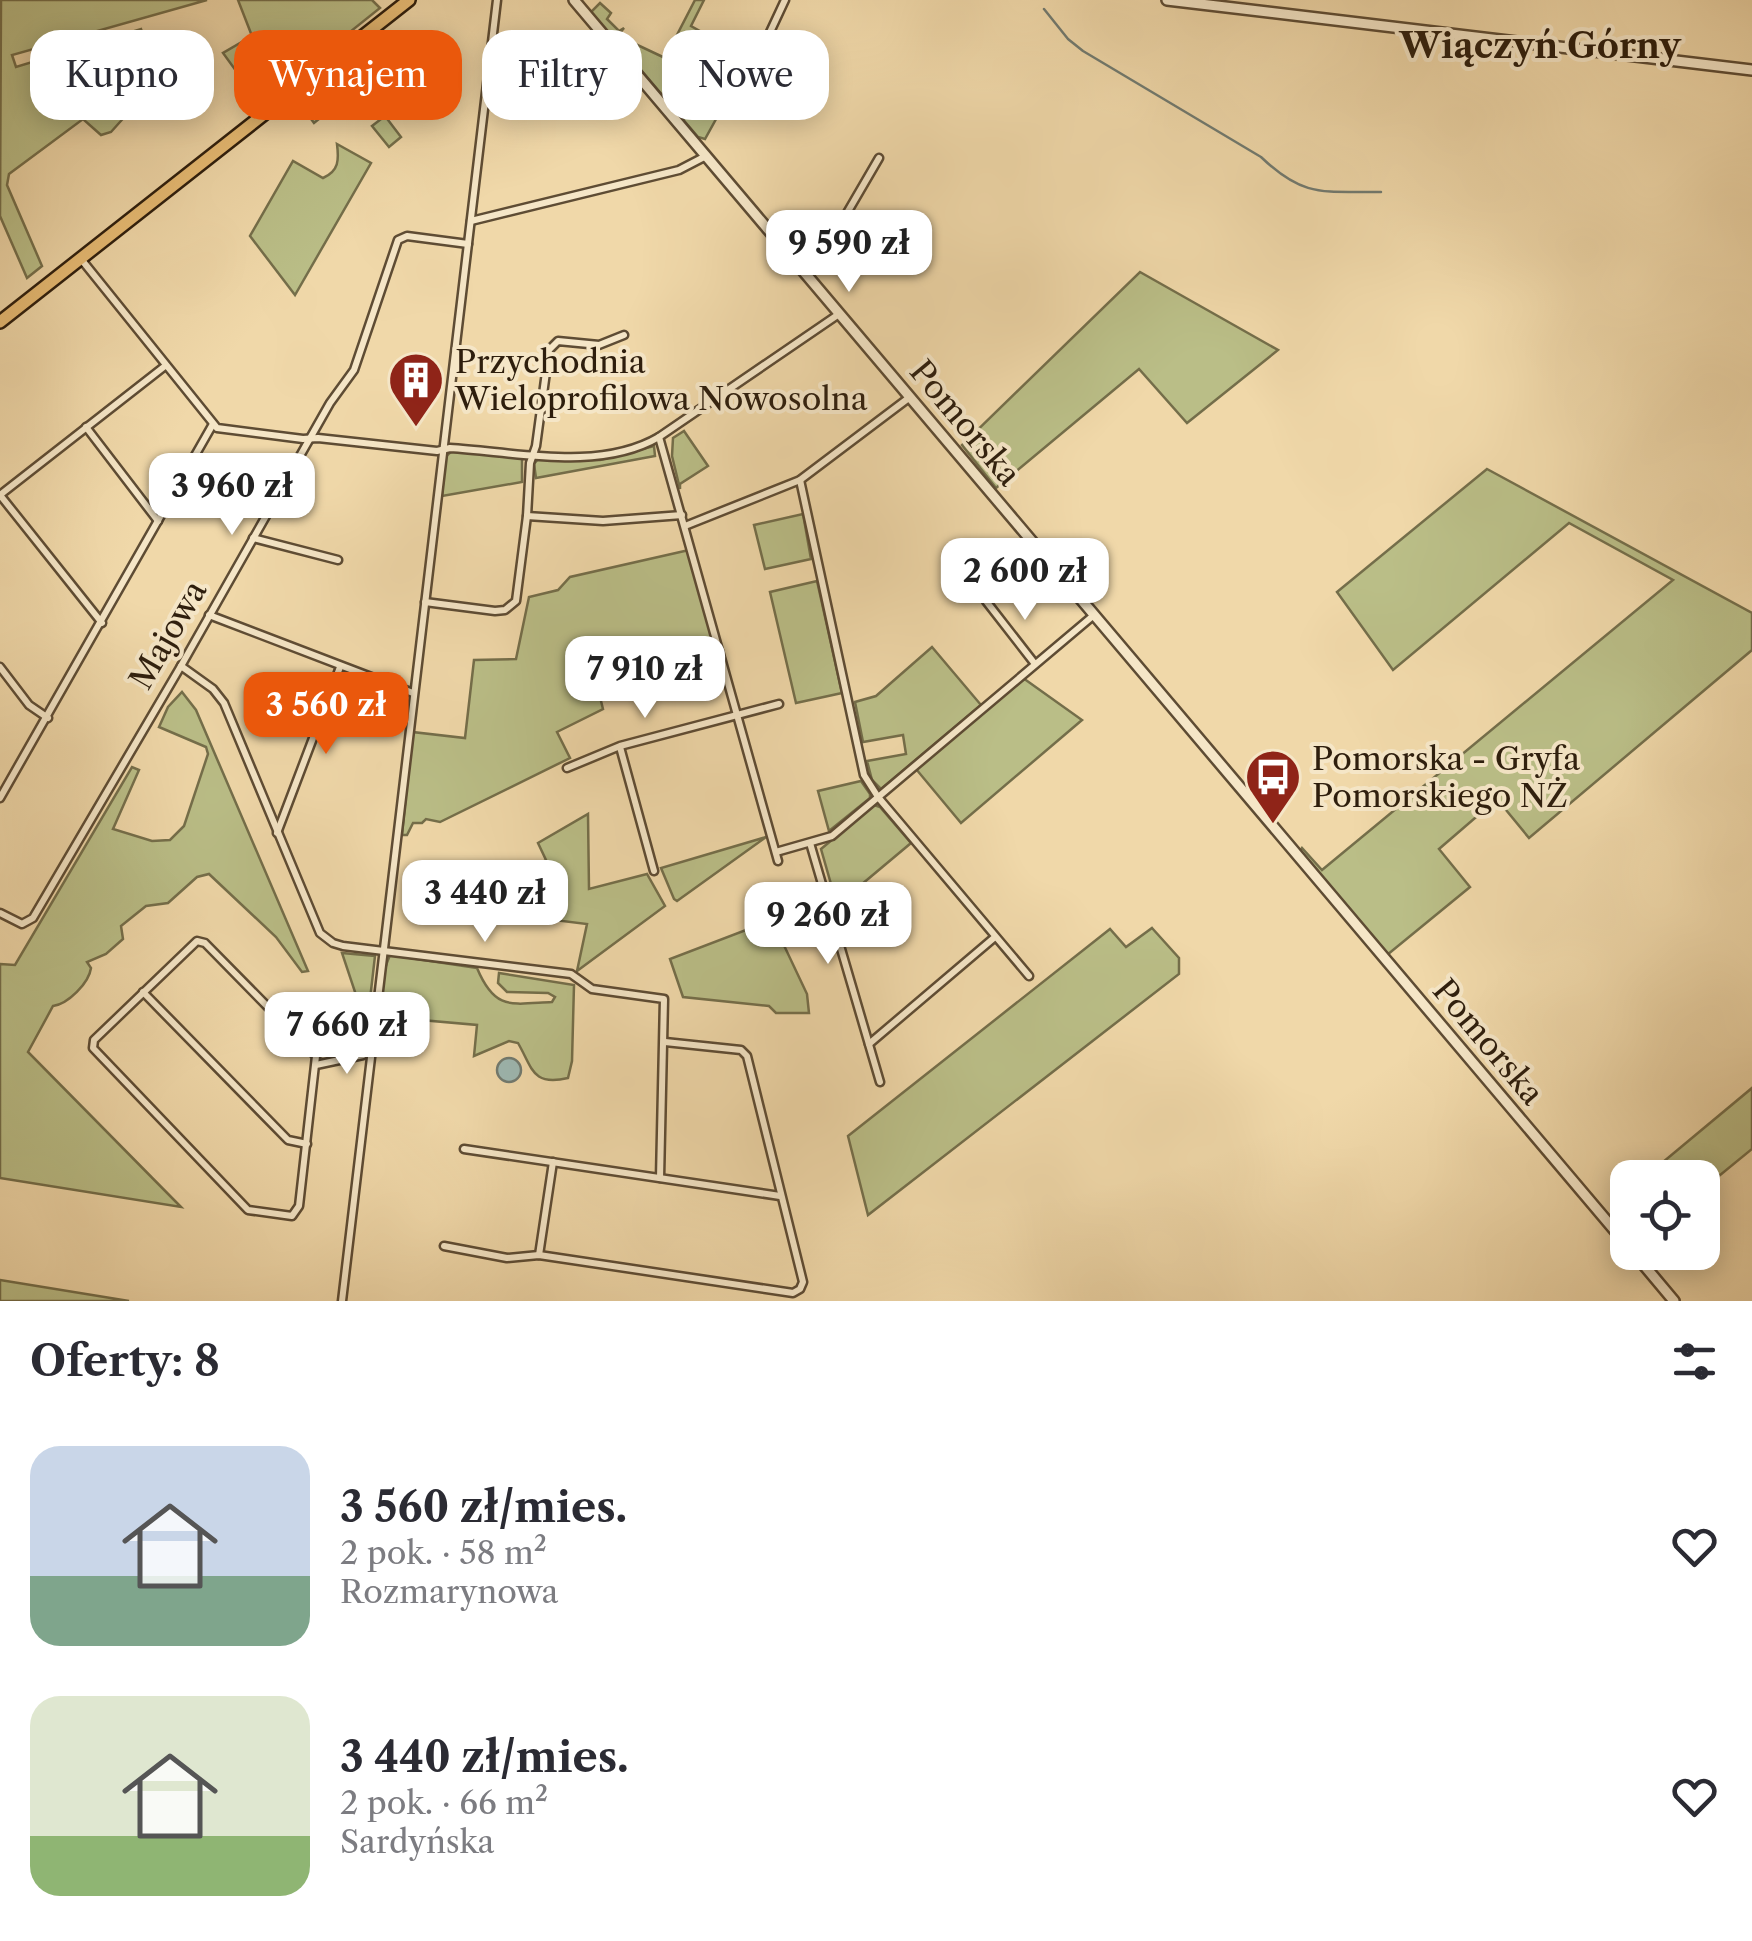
<!DOCTYPE html>
<html lang="pl">
<head>
<meta charset="utf-8">
<style>
	body { margin:0; font-family:"Libre Caslon Text",serif; background:#f2f2f3; color:#2b2b33; height:100vh; display:flex; flex-direction:column; font-size:38px; white-space:nowrap }
	* { box-sizing:border-box; margin:0 }
	p { font-size:32px; color:#7c7c81 }
	.icon { flex:none; width:55px; height:55px; fill:none; stroke:currentColor; stroke-width:2; stroke-linecap:round; stroke-linejoin:round }
	.map { position:relative; height:1301px; overflow:hidden }
	.side { display:flex; flex-direction:column; background:#fff; flex:1 }
	.side>* { flex:none }
	.top-card { position:absolute; left:30px; top:30px; width:1000px; height:90px; display:flex; gap:20px }
	.controls { position:absolute; left:1610px; top:1160px; display:grid; gap:20px }
	.controls a { display:grid; place-items:center; width:110px; height:110px; border-radius:20px; background:#fff; box-shadow:0 5px 25px #0003; font-size:50px }
	.price { position:absolute; translate:-50% -85px; padding:0 22px; border-radius:20px; background:#fff; color:#222; font-size:32px; line-height:65px; filter:drop-shadow(0 2px 5px #0008) }
	.price::after { content:''; position:absolute; left:50%; top:60px; width:30px; height:22px; margin-left:-15px; background:inherit; clip-path:polygon(0 0,100% 0,50% 100%) }
	.price.current { background:#ea580c; color:#fff }
	ul { padding:0; list-style:none }
	li { display:flex; align-items:center; gap:30px; height:250px; padding:0 30px }
	li span { display:grid; place-items:center; flex:none; width:280px; height:200px; border-radius:30px; color:#555 }
	li>.icon { margin-inline-start:auto }
	span .icon { width:120px; height:120px; fill:#fffc; stroke-width:1 }
	li b { font-size:42px }
	h2 { display:flex; justify-content:space-between; align-items:center; height:120px; padding:0 30px; font-size:42px }
	.chip { padding:0 35px; border-radius:30px; background:#fff; box-shadow:0 5px 25px #0003; font-size:35px; line-height:90px }
	.chip.current { background:#ea580c; color:#fff }
	.map>svg:first-child { display:block }
	.green { fill:#babe87; stroke:#746e4a; stroke-width:2.5 }
	.water { fill:#9db8b2; stroke:#717a70; stroke-width:2.5 }
	.lines { fill:none; stroke-linecap:round; stroke-linejoin:round }
	.stream { stroke:#717a70; stroke-width:2.5 }
	.minor-casing { stroke:#5e4c34; stroke-width:11 }
	.tertiary-casing { stroke:#5e4c34; stroke-width:14 }
	.primary-casing { stroke:#2e1e0d; stroke-width:16 }
	.minor { stroke:#f5e6c7; stroke-width:6 }
	.tertiary { stroke:#f5e6c7; stroke-width:9 }
	.primary { stroke:#e8bc74; stroke-width:11 }
	.labels { text-anchor:middle; stroke-width:8; stroke-linejoin:round; paint-order:stroke }
	.poi-label { font-size:32px; fill:#2e1e0d; stroke:#f5e6c7; text-anchor:start }
	.street-label { font-size:32px; fill:#2e1e0d; stroke:#f5e6c7 }
	.neighbourhood-label { font-size:35px; font-weight:bold; fill:#2e1e0d; stroke:#f5e6c7 }
</style>
</head>
<body>
<div class="map">
<svg width="1752" height="1301" viewBox="0 0 1752 1301">
	<rect width="100%" height="100%" fill="#f0d8a9"/>
	<filter id="stains"><feTurbulence type="fractalNoise" baseFrequency=".002" numOctaves="4"/><feColorMatrix values="0 0 0 0 .2 0 0 0 0 .09 0 0 0 0 .02 0 0 0 .5 -.17"/></filter>
	<radialGradient id="worn" r=".72"><stop offset=".6" stop-color="#630" stop-opacity="0"/><stop offset="1" stop-color="#630" stop-opacity=".3"/></radialGradient>
	<!-- green -->
	<g class="green">
		<polygon points="1,0 207,0 12,55 16,67 141,29 159,84 147,91 142,87 133,95 136,104 111,132 101,135 83,119 9,174 7,185 42,266 27,278 0,216"/>
		<polygon points="238,0 372,0 380,8 260,104 223,53 252,36"/>
		<polygon points="695,0 704,0 691,26 730,48 727,67 737,81 705,139 698,137 624,50 627,40 665,58"/>
		<polygon points="600,3 611,13 607,19 619,31 624,28 619,34 607,31 590,13"/>
		<polygon points="329,88 340,102 314,123 303,108"/>
		<polygon points="385,116 401,137 389,147 372,126"/>
		<path d="M 337,144 L 371,163 L 295,295 L 250,236 L 293,161 L 323,178 C 339,171 339,160 337,144 Z"/>
		<polygon points="1140,272 1278,350 1187,423 1139,369 996,488 962,445"/>
		<polygon points="684,431 708,466 680,484 680,489 672,456 673,438"/>
		<polygon points="654,446 655,456 536,478 534,464 538,459 600,460"/>
		<polygon points="452,451 522,456 522,482 442,496 445,457"/>
		<polygon points="1487,469 1752,613 1752,650 1529,838 1497,799 1439,849 1470,887 1387,955 1300,851 1302,848 1322,870 1673,580 1569,523 1393,670 1337,592"/>
		<polygon points="803,514 811,559 765,569 754,525"/>
		<polygon points="689,550 715,647 600,697 603,709 557,732 570,758 440,822 426,819 422,823 413,823 407,835 402,835 412,732 465,738 474,660 516,659 529,597 558,590 570,577"/>
		<polygon points="817,581 842,693 796,703 770,592"/>
		<polygon points="932,647 981,705 881,789 872,780 867,761 906,754 903,735 863,742 855,702 876,696"/>
		<polygon points="1023,678 1082,720 961,823 916,769"/>
		<path d="M 182,692 L 196,710 L 308,971 L 302,972 L 276,937 L 209,874 L 197,877 L 168,903 L 146,906 L 121,926 L 123,939 L 106,954 L 87,962 L 91,968 C 89,983 68,1004 53,1006 L 28,1052 L 181,1207 L 0,1178 L 0,964 L 15,965 L 132,767 L 139,770 L 113,829 L 152,841 L 170,840 L 184,826 L 208,754 L 206,747 L 159,727 L 168,707 Z"/>
		<polygon points="861,781 870,794 870,798 829,831 818,791"/>
		<polygon points="874,805 880,807 911,843 837,905 821,849"/>
		<polygon points="588,814 589,889 647,874 665,906 577,971 587,924 546,919 552,881 525,871 546,860 538,843"/>
		<polygon points="766,837 677,901 674,899 661,868"/>
		<polygon points="772,920 807,994 809,1013 776,1013 769,1006 683,997 670,959"/>
		<polygon points="1152,928 1179,958 1179,974 868,1215 848,1136 1110,929 1126,947"/>
		<polygon points="342,953 375,956 369,1008 358,1001"/>
		<path d="M 390,955 L 477,968 C 495,1011 511,1004 552,1002 L 555,997 L 548,993 L 507,992 L 498,983 L 499,973 L 574,985 L 572,1061 L 568,1078 C 532,1086 533,1069 518,1043 L 509,1041 L 474,1056 L 477,1025 L 387,1017 C 376,1001 383,971 390,955 Z"/>
		<polygon points="327,1002 366,1042 366,1048 321,1046 321,1036 317,1047 299,1029"/>
		<polygon points="1752,1088 1752,1149 1703,1189 1702,1178 1645,1177"/>
		<polygon points="0,1280 129,1301 0,1301"/>
	</g>
	<!-- water -->
	<circle class="water" cx="509" cy="1070" r="12"/>
	<g class="lines">
		<!-- stream -->
		<path class="stream" d="M 1044,9 L 1068,39 L 1083,51 L 1261,157 C 1305,199 1324,191 1381,192"/>
		<!-- minor casing -->
		<g class="minor-casing">
			<g id="minor">
				<polyline points="743,77 764,45 785,0"/>
				<polyline points="471,221 679,170 706,156"/>
				<path d="M 81,259 L 217,428 L 303,439 L 318,438 L 437,451 L 450,448 C 516,452 599,472 659,437 L 839,314"/>
				<polyline points="798,264 840,225 879,158"/>
				<polyline points="86,427 158,521"/>
				<polyline points="659,437 778,861"/>
				<polyline points="800,480 864,775 878,797 1029,976"/>
				<polyline points="527,516 603,521 682,515"/>
				<polyline points="685,526 800,480 910,397"/>
				<polyline points="253,538 338,560"/>
				<polyline points="986,601 1035,664"/>
				<polyline points="425,602 495,611 505,610 516,601 527,516 530,463 536,446 549,350 558,341 599,345 624,335"/>
				<polyline points="209,615 413,693"/>
				<polyline points="102,623 0,495 165,366"/>
				<polyline points="181,666 213,689 224,703 320,933 333,943 343,946 571,974 592,989 664,999 660,1178"/>
				<polyline points="0,667 29,705 48,718"/>
				<polyline points="620,747 654,871"/>
				<polyline points="567,768 620,746 779,704"/>
				<polyline points="0,798 213,424"/>
				<polyline points="277,833 340,667"/>
				<polyline points="810,843 880,1082"/>
				<polyline points="776,852 832,836 1094,615"/>
				<polyline points="0,913 22,924 33,918 181,666 330,403 354,370 398,240 407,236 468,244"/>
				<polygon points="197,941 205,943 316,1056 299,1206 292,1216 248,1210 93,1048 94,1040"/>
				<polyline points="143,992 288,1140 307,1144"/>
				<polyline points="869,1044 995,937"/>
				<polyline points="314,1054 331,1049 371,1053"/>
				<polyline points="316,1065 363,1055"/>
				<polyline points="464,1149 780,1196"/>
				<polyline points="444,1246 507,1258 539,1255 793,1293 800,1289 803,1282 747,1056 741,1050 665,1042"/>
				<polyline points="539,1255 553,1162"/>
				<polyline points="342,1301 497,0"/>
			</g>
		</g>
		<!-- tertiary casing -->
		<g class="tertiary-casing">
			<g id="tertiary">
				<polyline points="574,0 1628,1246"/>
				<polyline points="1167,0 1752,70"/>
				<polyline points="1633,1252 1674,1301"/>
			</g>
		</g>
		<!-- primary casing -->
		<g class="primary-casing">
			<polyline id="primary" points="0,322 409,0"/>
		</g>
		<!-- minor -->
		<use href="#minor" class="minor"/>
		<!-- tertiary -->
		<use href="#tertiary" class="tertiary"/>
		<!-- primary -->
		<use href="#primary" class="primary"/>
	</g>
	<!-- icons -->
	<defs>
		<g id="building-pin" transform="scale(2.875)"><path d="M0 17L-7.5 6A9.5 9.5 0 1 1 7.5 6Z" fill="#8f2418" stroke="#f5e6c7"/><path d="M-4-6H4V6H1V3H-1V6H-4ZM-2.5-4.3h1.7v1.8h-1.7ZM.8-4.3h1.7v1.8H.8ZM-2.5-1h1.7V.8h-1.7ZM.8-1h1.7V.8H.8Z" fill="#fff"/></g>
		<g id="bus-pin" transform="scale(2.875)"><path d="M0 17L-7.5 6A9.5 9.5 0 1 1 7.5 6Z" fill="#8f2418" stroke="#f5e6c7"/><path d="M-5-6H5V4H4V6H2V4H-2V6H-4V4H-5ZM-3.5-4V0h7V-4ZM-3.5 1.2v1.5H-2V1.2ZM2 1.2v1.5H3.5V1.2Z" fill="#fff"/></g>
	</defs>
	<g fill-rule="evenodd">
		<use href="#building-pin" x="416" y="380"/>
		<use href="#bus-pin" x="1273" y="777"/>
	</g>
	<g class="labels">
		<!-- poi labels -->
		<g class="poi-label">
			<text x="455" y="373">Przychodnia<tspan x="455" dy="37">Wieloprofilowa Nowosolna</tspan></text>
			<text x="1312" y="770">Pomorska - Gryfa<tspan x="1312" dy="37">Pomorskiego NŻ</tspan></text>
		</g>
		<!-- street labels -->
		<g class="street-label">
			<text transform="translate(965 423) rotate(50)" y="11">Pomorska</text>
			<text transform="translate(168 635) rotate(-60)" y="11">Majowa</text>
			<text transform="translate(1488 1042) rotate(50)" y="11">Pomorska</text>
		</g>
		<!-- neighbourhood labels -->
		<g class="neighbourhood-label">
			<text x="1540" y="58">Wiączyń Górny</text>
		</g>
	</g>
	<rect width="100%" height="100%" filter="url(#stains)"/>
	<rect width="100%" height="100%" fill="url(#worn)"/>
</svg>
<div class="controls">
<a><svg class="icon" aria-label="locate" viewBox="0 0 24 24"><circle cx="12" cy="12" r="6"/><path d="M12 2v4M12 18v4M2 12h4M18 12h4"/></svg></a>
</div>
<b class="price" style="left:849px;top:295px">9 590 zł</b>
<b class="price" style="left:232px;top:538px">3 960 zł</b>
<b class="price" style="left:1025px;top:623px">2 600 zł</b>
<b class="price" style="left:645px;top:721px">7 910 zł</b>
<b class="price current" style="left:326px;top:757px">3 560 zł</b>
<b class="price" style="left:485px;top:945px">3 440 zł</b>
<b class="price" style="left:828px;top:967px">9 260 zł</b>
<b class="price" style="left:347px;top:1077px">7 660 zł</b>
<div class="top-card">
<a class="chip">Kupno</a>
<a class="chip current">Wynajem</a>
<a class="chip">Filtry</a>
<a class="chip">Nowe</a>
</div>
</div>
<section class="side">
<h2>Oferty: 8<svg class="icon" aria-label="filters" viewBox="0 0 24 24"><path d="M4 7h16M4 17h16"/><circle cx="9" cy="7" r="2"/><circle cx="15" cy="17" r="2"/></svg></h2>
<ul>
<li><span style="background:linear-gradient(#c9d6e8 65%,#7fa58c 0)"><svg class="icon" aria-label="home" viewBox="0 0 24 24"><path d="M3 11l9-7 9 7M6 9v11h12V9"/></svg></span><div><b>3 560 zł/mies.</b><p>2 pok. · 58 m²</p><p>Rozmarynowa</p></div><svg class="icon" aria-label="heart" viewBox="0 0 24 24"><path d="M12 20l-8-8c-3-5 5-10 8-4 3-6 11-1 8 4z"/></svg></li>
<li><span style="background:linear-gradient(#dfe7d0 70%,#8fb573 0)"><svg class="icon" aria-label="home" viewBox="0 0 24 24"><path d="M3 11l9-7 9 7M6 9v11h12V9"/></svg></span><div><b>3 440 zł/mies.</b><p>2 pok. · 66 m²</p><p>Sardyńska</p></div><svg class="icon" aria-label="heart" viewBox="0 0 24 24"><path d="M12 20l-8-8c-3-5 5-10 8-4 3-6 11-1 8 4z"/></svg></li>
</ul>
</section>
</body>
</html>
